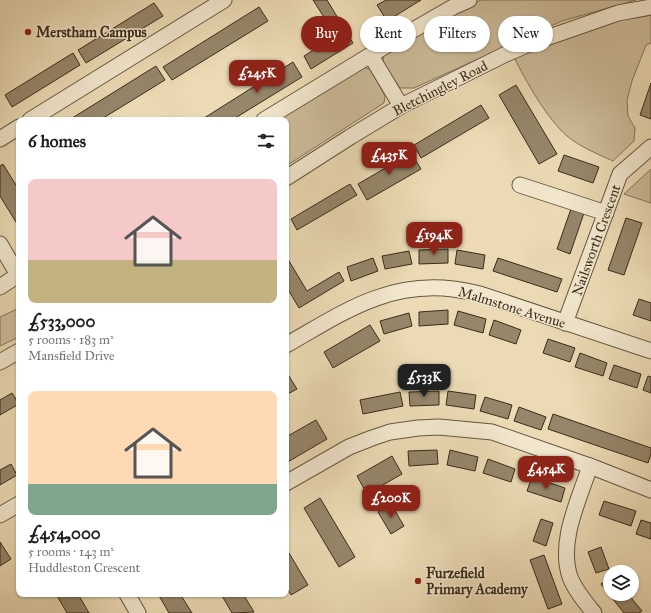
<!DOCTYPE html>
<html lang="en">
<head>
<meta charset="utf-8">
<style>
	body { margin:0; font-family:"IM FELL Great Primer",serif; background:#f6f6f6; color:#202124; height:100vh; display:flex; flex-direction:column; font-size:15px; white-space:nowrap }
	* { box-sizing:border-box; margin:0 }
	p { font-size:13px; color:#757577 }
	.icon { flex:none; width:22px; height:22px; fill:none; stroke:currentColor; stroke-width:2; stroke-linecap:round; stroke-linejoin:round }
	.map { position:relative; flex:1; overflow:hidden }
	.sheet { position:absolute; left:16px; top:117px; width:273px; height:480px; display:flex; flex-direction:column; background:#fff; border-radius:8px; box-shadow:0 1px 3px #0004 }
	.sheet>* { flex:none }
	.banner { position:absolute; left:301px; top:16px; width:290px; height:36px; display:flex; gap:8px }
	.fabs { position:absolute; left:603px; top:565px; display:grid; gap:8px }
	.fabs a { display:grid; place-items:center; width:36px; height:36px; border-radius:50%; background:#fff; box-shadow:0 1px 3px #0004; font-size:20px }
	.price { position:absolute; translate:-50% -34px; padding:0 9px; border-radius:8px; background:#8f2418; color:#fff; font-size:13px; line-height:26px; filter:drop-shadow(0 1px 2px #0008) }
	.price::after { content:''; position:absolute; left:50%; top:24px; width:12px; height:9px; margin-left:-6px; background:inherit; clip-path:polygon(0 0,100% 0,50% 100%) }
	.price.current { background:#222; color:#fff }
	ul { padding:0; list-style:none }
	li { display:grid; align-content:center; gap:8px; height:212px; padding:0 12px }
	li span { display:grid; place-items:center; height:124px; border-radius:8px; color:#555 }
	li>.icon { margin-inline-start:auto }
	span .icon { width:72px; height:72px; fill:#fffc; stroke-width:1 }
	li b { font-size:17px }
	h2 { display:flex; justify-content:space-between; align-items:center; height:48px; padding:0 12px; font-size:17px }
	.chip { padding:0 14px; border-radius:18px; background:#fff; box-shadow:0 1px 3px #0004; font-size:14px; line-height:36px }
	.chip.current { background:#8f2418; color:#fff }
	.map>svg:first-child { display:block }
	.green { fill:#cdbc9a; stroke:#84745a }
	.building { fill:#96866a; stroke:#3a2c1a }
	.lines { fill:none; stroke-linecap:round; stroke-linejoin:round }
	.minor-casing { stroke:#665840; stroke-width:17 }
	.minor { stroke:#f2e7ce; stroke-width:15 }
	.poi-dot { fill:#8f2418; stroke:#f2e7ce; stroke-width:1.5 }
	.labels { text-anchor:middle; stroke-width:3; stroke-linejoin:round; paint-order:stroke }
	.poi-label { font-size:14px; font-weight:bold; fill:#3a2c1a; stroke:#f2e7ce; text-anchor:start }
	.street-label { font-size:14px; fill:#3a2c1a; stroke:#f2e7ce }
</style>
</head>
<body>
<div class="map">
<svg width="651" height="613" viewBox="0 0 651 613">
	<rect width="100%" height="100%" fill="#ebdab4"/>
	<filter id="stains"><feTurbulence type="fractalNoise" baseFrequency=".005" numOctaves="4"/><feColorMatrix values="0 0 0 0 .2 0 0 0 0 .09 0 0 0 0 .02 0 0 0 .5 -.17"/></filter>
	<radialGradient id="worn" r=".72"><stop offset=".6" stop-color="#630" stop-opacity="0"/><stop offset="1" stop-color="#630" stop-opacity=".3"/></radialGradient>
	<!-- green -->
	<g class="green">
		<polygon points="481,0 636,0 562,21 414,88 400,88 383,63 384,53 455,12"/>
		<path d="M 651,13 L 651,43 L 646,45 L 632,81 L 627,100 L 628,116 L 635,128 L 634,141 L 613,161 C 598,154 580,147 567,136 C 548,120 525,80 514,57 L 625,18 Z"/>
		<polygon points="361,67 370,69 385,96 384,103 286,166 286,120 277,120"/>
		<polygon points="651,169 651,203 624,194"/>
		<polygon points="19,308 19,337 0,346 0,317"/>
	</g>
	<!-- building -->
	<g class="building">
		<polygon points="313,0 327,0 353,43 311,69 304,56 336,36"/>
		<polygon points="386,0 421,0 387,21 377,5"/>
		<polygon points="154,3 163,16 86,63 78,50"/>
		<polygon points="259,7 268,21 172,80 163,67"/>
		<polygon points="73,53 80,65 12,107 5,95"/>
		<polygon points="293,62 302,77 232,120 201,120"/>
		<polygon points="156,66 165,80 100,120 69,120"/>
		<polygon points="651,83 651,119 640,115"/>
		<polygon points="516,85 557,154 539,164 499,95"/>
		<polygon points="481,105 489,118 421,158 414,145"/>
		<polygon points="411,153 421,169 367,200 358,184"/>
		<polygon points="564,155 599,167 593,183 558,171"/>
		<polygon points="3,164 19,190 19,227 0,196 0,166"/>
		<polygon points="350,184 357,195 297,230 291,219"/>
		<polygon points="572,206 585,210 570,254 557,249"/>
		<polygon points="626,218 642,223 624,275 608,270"/>
		<polygon points="448,249 448,263 419,264 419,250"/>
		<polygon points="457,250 485,255 483,269 455,264"/>
		<polygon points="409,251 412,264 385,269 382,256"/>
		<polygon points="286,256 307,291 339,272 344,281 299,308 286,286"/>
		<polygon points="373,258 378,271 351,281 347,267"/>
		<polygon points="498,258 562,279 557,292 493,271"/>
		<polygon points="639,299 651,303 651,321 633,315"/>
		<polygon points="448,310 448,324 419,326 419,312"/>
		<polygon points="458,311 486,319 483,333 454,325"/>
		<polygon points="409,313 412,326 384,334 380,321"/>
		<polygon points="494,320 521,330 516,344 489,335"/>
		<polygon points="370,325 380,341 333,368 324,352"/>
		<polygon points="548,339 575,348 570,362 543,353"/>
		<polygon points="580,353 607,363 603,376 575,367"/>
		<polygon points="614,365 641,374 637,388 609,379"/>
		<polygon points="286,373 287,373 297,389 286,395"/>
		<polygon points="648,376 651,377 651,393 643,390"/>
		<polygon points="439,391 439,405 410,406 409,392"/>
		<polygon points="448,391 476,395 474,409 446,405"/>
		<polygon points="400,392 403,406 363,414 360,400"/>
		<polygon points="12,393 19,404 0,415 0,400"/>
		<polygon points="485,397 512,405 508,419 480,411"/>
		<polygon points="519,407 546,417 541,430 514,421"/>
		<polygon points="553,414 651,448 651,454 648,463 548,429"/>
		<polygon points="316,420 327,439 286,463 286,437"/>
		<polygon points="437,450 438,464 409,466 408,451"/>
		<polygon points="450,450 478,457 475,471 447,465"/>
		<polygon points="392,456 402,474 367,494 357,476"/>
		<polygon points="488,459 515,469 511,482 483,473"/>
		<polygon points="11,464 17,475 0,485 0,470"/>
		<polygon points="532,477 565,488 561,502 527,491"/>
		<polygon points="320,498 355,557 339,567 304,508"/>
		<polygon points="604,501 636,511 631,526 599,515"/>
		<polygon points="391,504 404,526 391,534 378,512"/>
		<polygon points="541,519 553,523 546,546 533,541"/>
		<polygon points="641,520 651,523 651,539 636,534"/>
		<polygon points="0,542 11,559 0,566"/>
		<polygon points="601,547 609,569 596,573 588,552"/>
		<polygon points="286,548 308,585 291,595 286,587"/>
		<polygon points="544,555 562,604 548,609 530,560"/>
		<polygon points="610,577 610,594 628,594 642,611 639,613 624,613 601,584"/>
		<polygon points="56,594 78,594 89,613 67,613"/>
		<polygon points="158,594 180,594 192,613 169,613"/>
		<polygon points="221,594 243,594 254,612 232,613"/>
	</g>
	<g class="lines">
		<!-- minor casing -->
		<g class="minor-casing">
			<g id="minor">
				<polyline points="371,56 401,106"/>
				<polyline points="30,120 224,0"/>
				<polyline points="264,120 387,45 453,7 469,0"/>
				<polyline points="0,139 19,127"/>
				<polyline points="286,178 350,137 401,106 506,54 529,44 618,13 651,7"/>
				<polyline points="520,185 606,213"/>
				<polyline points="0,244 18,275 0,287"/>
				<polyline points="565,323 620,174 651,147"/>
				<path d="M 286,345 C 341,314 386,281 453,289 C 462,290 471,292 480,294 L 651,351"/>
				<polyline points="0,362 19,351"/>
				<path d="M 590,466 C 579,500 558,541 570,577 C 575,590 585,602 594,613"/>
				<polyline points="286,483 349,447 372,438 390,432 418,428 439,427 492,432 590,466 651,490"/>
				<polyline points="0,515 19,504"/>
				<polyline points="127,594 138,613"/>
			</g>
		</g>
		<!-- minor -->
		<use href="#minor" class="minor"/>
	</g>
	<!-- markers -->
	<g class="poi-dot">
		<circle cx="28" cy="32" r="4"/>
		<circle cx="418" cy="581" r="4"/>
	</g>
	<g class="labels">
		<!-- poi labels -->
		<g class="poi-label">
			<text x="36" y="37">Merstham Campus</text>
			<text x="426" y="578">Furzefield<tspan x="426" dy="16">Primary Academy</tspan></text>
		</g>
		<!-- street labels -->
		<g class="street-label">
			<text transform="translate(440 88) rotate(-27)" y="5">Bletchingley Road</text>
			<text transform="translate(596 240) rotate(-70)" y="5">Nailsworth Crescent</text>
			<text transform="translate(512 307) rotate(17)" y="5">Malmstone Avenue</text>
		</g>
	</g>
	<rect width="100%" height="100%" filter="url(#stains)"/>
	<rect width="100%" height="100%" fill="url(#worn)"/>
</svg>
<div class="fabs">
<a><svg class="icon" aria-label="layers" viewBox="0 0 24 24"><path d="M12 4l9 5-9 5-9-5zM3 14l9 5 9-5"/></svg></a>
</div>
<b class="price" style="left:257px;top:94px">£245K</b>
<b class="price" style="left:389px;top:176px">£435K</b>
<b class="price" style="left:434px;top:256px">£194K</b>
<b class="price current" style="left:424px;top:398px">£533K</b>
<b class="price" style="left:546px;top:490px">£454K</b>
<b class="price" style="left:391px;top:519px">£200K</b>
<div class="banner">
<a class="chip current">Buy</a>
<a class="chip">Rent</a>
<a class="chip">Filters</a>
<a class="chip">New</a>
</div>
<section class="sheet">
<h2>6 homes<svg class="icon" aria-label="filters" viewBox="0 0 24 24"><path d="M4 7h16M4 17h16"/><circle cx="9" cy="7" r="2"/><circle cx="15" cy="17" r="2"/></svg></h2>
<ul>
<li><span style="background:linear-gradient(#f6c9c9 65%,#c2b280 0)"><svg class="icon" aria-label="home" viewBox="0 0 24 24"><path d="M3 11l9-7 9 7M6 9v11h12V9"/></svg></span><div><b>£533,000</b><p>5 rooms · 183 m²</p><p>Mansfield Drive</p></div></li>
<li><span style="background:linear-gradient(#ffd9b3 75%,#7fa58c 0)"><svg class="icon" aria-label="home" viewBox="0 0 24 24"><path d="M3 11l9-7 9 7M6 9v11h12V9"/></svg></span><div><b>£454,000</b><p>5 rooms · 143 m²</p><p>Huddleston Crescent</p></div></li>
</ul>
</section>
</div>
</body>
</html>
